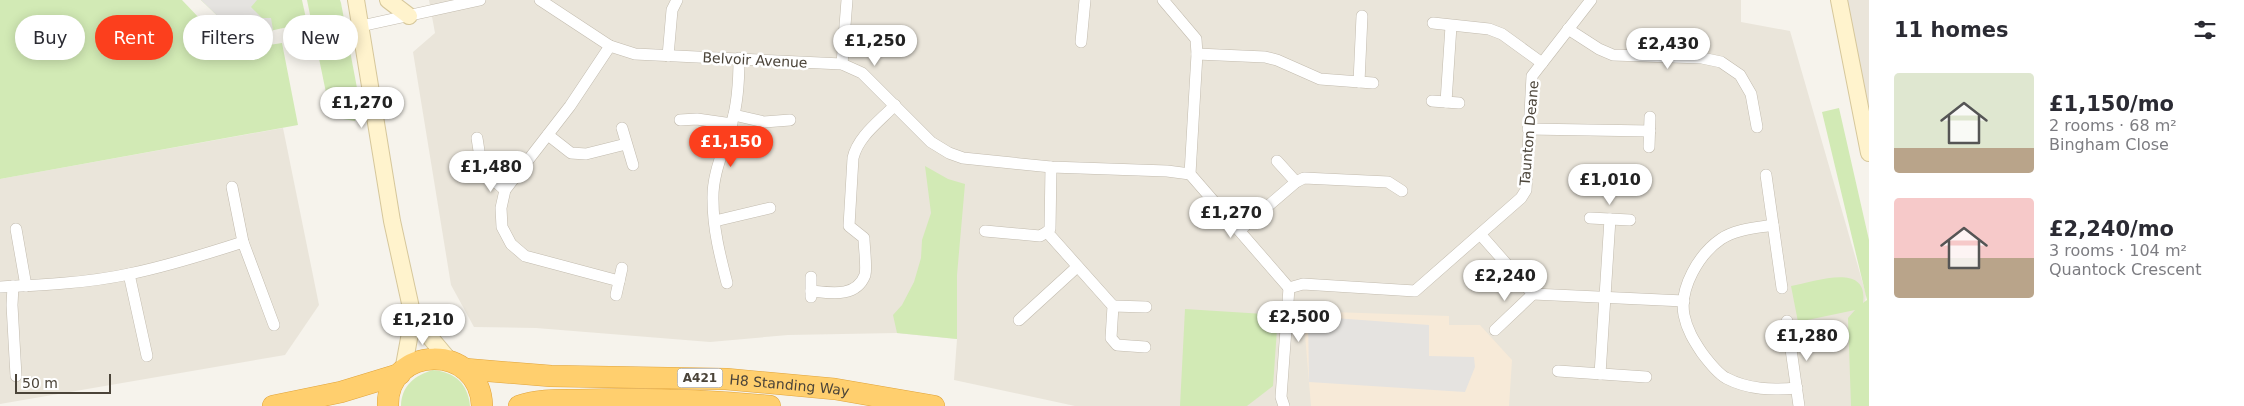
<!DOCTYPE html>
<html lang="en">
<head>
<meta charset="utf-8">
<style>
	body { margin:0; font-family:"DejaVu Sans",sans-serif; background:#f2f2f3; color:#2b2b33; height:100vh; display:flex; flex-direction:column; font-size:19px; white-space:nowrap }
	* { box-sizing:border-box; margin:0 }
	p { font-size:16px; color:#7c7c81 }
	.icon { flex:none; width:28px; height:28px; fill:none; stroke:currentColor; stroke-width:2; stroke-linecap:round; stroke-linejoin:round }
	.map { position:relative; flex:1; overflow:hidden }
	.drawer { display:flex; flex-direction:column; background:#fff; width:375px }
	.drawer>* { flex:none }
	.hud { position:absolute; left:15px; top:15px; width:475px; height:45px; display:flex; gap:10px }
	.scale { position:absolute; left:15px; bottom:12px; width:96px; box-sizing:border-box; padding-left:5px; border:2px solid #4b4439; border-top:0; font-size:14px; line-height:18px; white-space:nowrap; color:#4b4439; -webkit-text-stroke:4px #fff; paint-order:stroke }
	.price { position:absolute; translate:-50% -42px; padding:0 11px; border-radius:18px; background:#fff; color:#222; font-size:16px; line-height:32px; filter:drop-shadow(0 1px 2px #0008) }
	.price::after { content:''; position:absolute; left:50%; top:30px; width:15px; height:11px; margin-left:-8px; background:inherit; clip-path:polygon(0 0,100% 0,50% 100%) }
	.price.on { background:#fc3f1d; color:#fff }
	ul { padding:0; list-style:none }
	li { display:flex; align-items:center; gap:15px; height:125px; padding:0 25px }
	li span { display:grid; place-items:center; flex:none; width:140px; height:100px; border-radius:5px; color:#555 }
	li>.icon { margin-inline-start:auto }
	span .icon { width:60px; height:60px; fill:#fffc; stroke-width:1 }
	li b { font-size:21px }
	h2 { display:flex; justify-content:space-between; align-items:center; height:60px; padding:0 25px; font-size:21px }
	.tag { padding:0 18px; border-radius:22px; background:#fff; box-shadow:0 2px 12px #0003; font-size:18px; line-height:45px }
	.tag.on { background:#fc3f1d; color:#fff }
	main { display:flex; flex:1; min-height:0 }
	.map>svg:first-child { display:block }
	.residential { fill:#eae5da }
	.commercial { fill:#f7ead8 }
	.green { fill:#d2eab5 }
	.parking { fill:#e5e3e0 }
	.lines { fill:none; stroke-linecap:round; stroke-linejoin:round }
	.street-casing { stroke:#c2bbae; stroke-width:12 }
	.secondary-casing { stroke:#d6c79b; stroke-width:18 }
	.highway-casing { stroke:#e0a43c; stroke-width:22 }
	.street { stroke:#fff; stroke-width:11 }
	.secondary { stroke:#fff3cd; stroke-width:16 }
	.highway { stroke:#ffcf6e; stroke-width:21 }
	.labels { text-anchor:middle; stroke-width:5; stroke-linejoin:round; paint-order:stroke }
	.shield { fill:#fff; stroke:#817c74; stroke-width:1 }
	.shield-label { font-size:12px; font-weight:bold; fill:#4b4439 }
	.street-label { font-size:14px; fill:#4b4439; stroke:#fff }
</style>
</head>
<body>
<main>
<div class="map">
<svg width="1869" height="406" viewBox="0 0 1869 406">
	<rect width="100%" height="100%" fill="#f6f3ec"/>
	<!-- residential -->
	<g class="residential">
		<polygon points="429,0 1741,0 1741,22 1790,31 1866,294 1856,406 1075,406 954,380 957,339 897,333 788,335 710,342 536,328 474,327 451,285 413,52 435,33"/>
		<polygon points="1839,0 1869,0 1869,148"/>
		<polygon points="283,128 319,305 285,355 0,404 0,179"/>
	</g>
	<!-- commercial -->
	<polygon class="commercial" points="1303,311 1449,316 1449,325 1480,325 1512,360 1509,406 1311,406"/>
	<!-- green -->
	<g class="green">
		<polygon points="0,0 182,0 201,20 249,48 282,43 298,125 0,179"/>
		<polygon points="201,0 302,0 307,23 250,35 225,23"/>
		<polygon points="307,0 340,0 341,3 360,104 353,105 355,121 331,117"/>
		<path d="M 1839,108 L 1869,240 L 1869,406 L 1851,406 L 1848,318 L 1855,310 L 1798,322 L 1791,286 C 1815,282 1869,261 1863,303 L 1867,300 L 1822,112 Z"/>
		<polygon points="925,166 948,179 965,184 957,275 957,339 897,333 893,315 902,305 914,282 921,258 922,240 931,213"/>
		<polygon points="1185,309 1278,315 1273,386 1247,406 1180,406"/>
		<path d="M 433,370 C 455,372 468,384 470,406 L 401,406 C 401,386 415,375 433,370 Z"/>
	</g>
	<!-- parking -->
	<g class="parking">
		<polygon points="201,0 257,0 251,7 262,18 271,18 273,30 250,35 242,32 225,23"/>
		<polygon points="1308,316 1429,325 1429,356 1474,357 1475,367 1465,392 1309,382"/>
	</g>
	<g class="lines">
		<!-- street casing -->
		<g class="street-casing">
			<g id="street">
				<polyline points="540,0 610,46 635,54 842,64 862,73 931,142 949,153 963,158 1051,167 1167,171 1190,174"/>
				<polyline points="1163,0 1196,39 1197,54 1190,174 1289,288"/>
				<polyline points="1433,23 1489,29 1502,34 1542,63"/>
				<polyline points="361,26 480,0"/>
				<polyline points="1568,29 1599,49 1613,55 1702,58 1721,62 1740,75 1751,94 1757,127"/>
				<polyline points="1081,42 1085,0"/>
				<polyline points="610,46 570,106 505,190 501,208 502,227 511,244 525,256 619,281"/>
				<polyline points="1197,54 1265,57 1277,60 1320,79 1373,83"/>
				<polyline points="668,56 672,10 677,0"/>
				<polyline points="842,64 847,0"/>
				<polyline points="1359,82 1362,16"/>
				<polyline points="1432,101 1459,103"/>
				<polyline points="1446,102 1451,26"/>
				<polyline points="734,115 764,122 790,120"/>
				<polyline points="680,120 697,119 732,124"/>
				<polyline points="622,128 633,165"/>
				<polyline points="1528,129 1650,131"/>
				<polyline points="548,135 571,153 586,154 626,144"/>
				<polyline points="477,138 482,170 505,190"/>
				<polyline points="1649,147 1650,117"/>
				<polyline points="1277,161 1296,182"/>
				<polyline points="1051,167 1050,229 1047,232 1113,306 1111,338 1117,345 1145,347"/>
				<polyline points="1766,175 1782,288"/>
				<polyline points="232,187 243,242"/>
				<polyline points="1590,218 1630,220"/>
				<polyline points="715,221 770,208"/>
				<path d="M 1773,225 C 1756,228 1736,229 1721,239 C 1699,254 1679,288 1684,315 C 1687,330 1694,341 1702,353 C 1708,361 1717,373 1726,378 C 1749,390 1772,390 1797,388"/>
				<polyline points="16,229 26,286"/>
				<polyline points="1240,230 1296,182 1304,178 1388,182 1402,191"/>
				<polyline points="985,231 1040,236 1047,232"/>
				<polyline points="1480,234 1533,294 1684,301"/>
				<polyline points="129,274 147,356"/>
				<path d="M 727,283 C 720,256 713,229 713,200 C 712,173 725,148 732,122 C 738,102 739,79 739,58"/>
				<polyline points="13,286 12,305 16,376"/>
				<path d="M 0,287 C 43,285 87,283 129,274 C 168,266 206,254 243,242 L 274,325"/>
				<polyline points="1289,288 1303,284 1415,291 1521,198 1526,190 1532,76 1591,0"/>
				<path d="M 811,291 C 831,293 856,298 865,275 C 867,267 864,247 864,238 L 849,226 L 853,158 C 858,136 880,121 895,105"/>
				<polyline points="616,295 622,268"/>
				<polyline points="811,297 811,277"/>
				<polyline points="1113,306 1146,307"/>
				<polyline points="1019,320 1077,267"/>
				<polyline points="1787,321 1799,406"/>
				<polyline points="1495,330 1533,294"/>
				<polyline points="1558,371 1646,377"/>
				<polyline points="1600,374 1610,219"/>
				<polyline points="1284,406 1281,397 1289,288"/>
			</g>
		</g>
		<!-- secondary casing -->
		<g class="secondary-casing">
			<g id="secondary">
				<polyline points="356,0 392,221 413,317 403,371"/>
				<polyline points="388,0 409,16"/>
				<polyline points="1839,0 1869,153"/>
				<polyline points="413,317 449,360"/>
			</g>
		</g>
		<!-- highway casing -->
		<g class="highway-casing">
			<g id="highway">
				<path id="s1" d="M 465,369 L 551,376 L 726,379 L 835,389 L 934,406"/>
				<polyline points="273,406 341,392 400,374"/>
				<path d="M 388,406 C 386,345 480,342 482,406"/>
				<path d="M 519,406 C 537,399 560,400 579,400 C 643,398 707,400 770,406"/>
			</g>
		</g>
		<!-- street -->
		<use href="#street" class="street"/>
		<!-- secondary -->
		<use href="#secondary" class="secondary"/>
		<!-- highway -->
		<use href="#highway" class="highway"/>
	</g>
	<g class="labels">
		<!-- shield labels -->
		<rect class="shield" x="677.5" y="368.5" width="45" height="19" rx="4"/>
		<g class="shield-label">
			<text x="700" y="382">A421</text>
		</g>
		<!-- street labels -->
		<g class="street-label">
			<text transform="translate(755 60) rotate(3)" y="5">Belvoir Avenue</text>
			<text transform="translate(1529 133) rotate(-85)" y="5">Taunton Deane</text>
			<text dy="5" stroke="none"><textPath href="#s1" startOffset="325">H8 Standing Way</textPath></text>
		</g>
	</g>
</svg>
<div class="scale">50 m</div>
<b class="price" style="left:875px;top:67px">£1,250</b>
<b class="price" style="left:1668px;top:70px">£2,430</b>
<b class="price" style="left:362px;top:129px">£1,270</b>
<b class="price on" style="left:731px;top:168px">£1,150</b>
<b class="price" style="left:491px;top:193px">£1,480</b>
<b class="price" style="left:1610px;top:206px">£1,010</b>
<b class="price" style="left:1231px;top:239px">£1,270</b>
<b class="price" style="left:1505px;top:302px">£2,240</b>
<b class="price" style="left:1299px;top:343px">£2,500</b>
<b class="price" style="left:423px;top:346px">£1,210</b>
<b class="price" style="left:1807px;top:362px">£1,280</b>
<div class="hud">
<a class="tag">Buy</a>
<a class="tag on">Rent</a>
<a class="tag">Filters</a>
<a class="tag">New</a>
</div>
</div>
<section class="drawer">
<h2>11 homes<svg class="icon" aria-label="filters" viewBox="0 0 24 24"><path d="M4 7h16M4 17h16"/><circle cx="9" cy="7" r="2"/><circle cx="15" cy="17" r="2"/></svg></h2>
<ul>
<li><span style="background:linear-gradient(#dfe7d0 75%,#b9a48a 0)"><svg class="icon" aria-label="home" viewBox="0 0 24 24"><path d="M3 11l9-7 9 7M6 9v11h12V9"/></svg></span><div><b>£1,150/mo</b><p>2 rooms · 68 m²</p><p>Bingham Close</p></div></li>
<li><span style="background:linear-gradient(#f6c9c9 60%,#b9a48a 0)"><svg class="icon" aria-label="home" viewBox="0 0 24 24"><path d="M3 11l9-7 9 7M6 9v11h12V9"/></svg></span><div><b>£2,240/mo</b><p>3 rooms · 104 m²</p><p>Quantock Crescent</p></div></li>
</ul>
</section>
</main>
</body>
</html>
